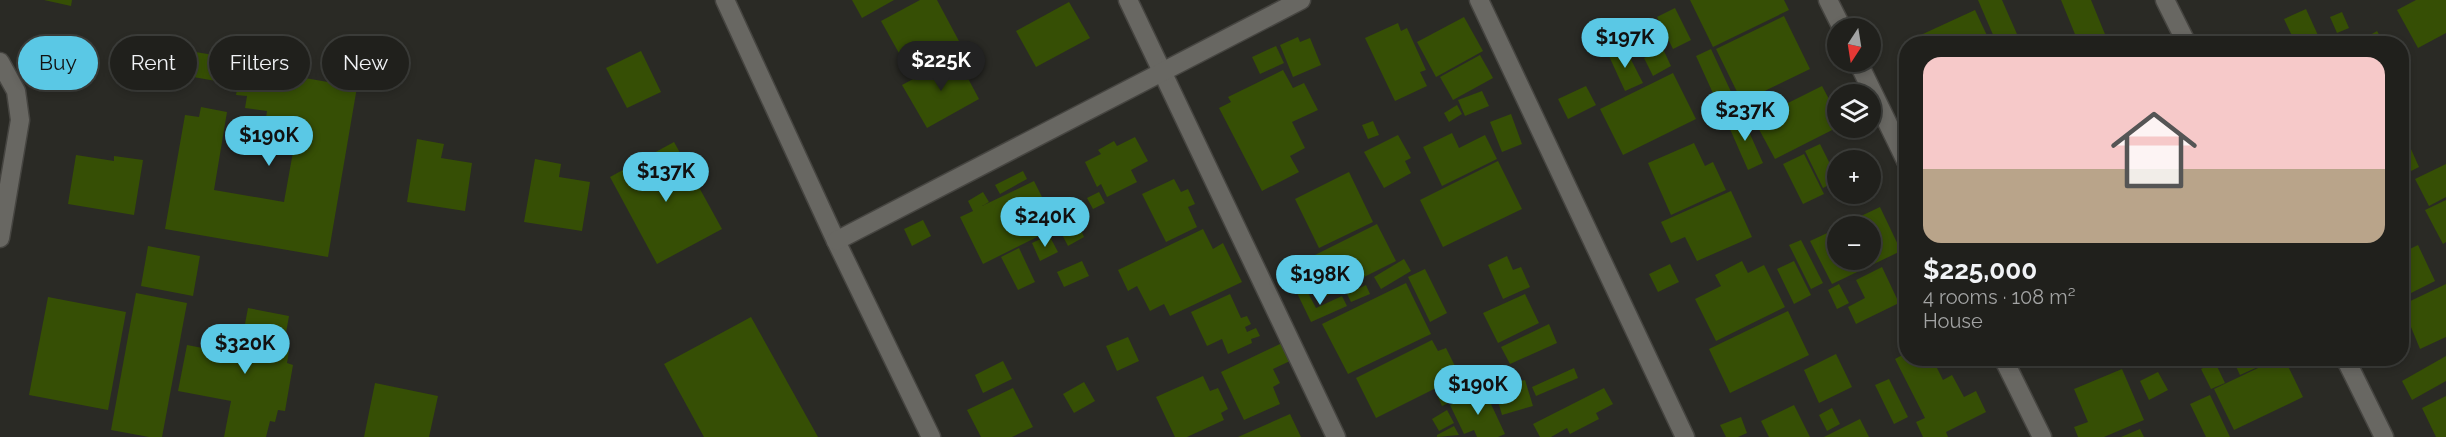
<!DOCTYPE html>
<html lang="en">
<head>
<meta charset="utf-8">
<style>
	body { margin:0; font-family:Raleway,sans-serif; background:#282825; color:#f1f3f6; height:100vh; display:flex; flex-direction:column; font-size:22px; white-space:nowrap }
	* { box-sizing:border-box; margin:0 }
	p { font-size:20px; color:#a2a3a3 }
	.icon { flex:none; width:33px; height:33px; fill:none; stroke:currentColor; stroke-width:2; stroke-linecap:round; stroke-linejoin:round }
	.map { position:relative; flex:1; overflow:hidden }
	.side { position:absolute; left:1899px; top:36px; width:510px; height:330px; display:flex; flex-direction:column; background:#20201c; border-radius:24px; box-shadow:0 3px 9px #0003,0 0 0 2px #3d3e3b }
	.side>* { flex:none }
	.hud { position:absolute; left:18px; top:36px; width:570px; height:54px; display:flex; gap:12px }
	.needle { width:39px; rotate:192deg }
	.fabs { position:absolute; left:1827px; top:18px; display:grid; gap:12px }
	.fabs a { display:grid; place-items:center; width:54px; height:54px; border-radius:50%; background:#20201c; box-shadow:0 3px 9px #0003,0 0 0 2px #3d3e3b; font-size:30px }
	.price { position:absolute; translate:-50% -51px; padding:0 14px; border-radius:21px; background:#5ac8e5; color:#111; font-size:20px; line-height:39px; filter:drop-shadow(0 2px 3px #0008) }
	.price::after { content:''; position:absolute; left:50%; top:36px; width:18px; height:14px; margin-left:-9px; background:inherit; clip-path:polygon(0 0,100% 0,50% 100%) }
	.price.current { background:#222; color:#fff }
	ul { padding:0; list-style:none }
	li { display:grid; align-content:center; gap:12px; height:318px; padding:0 24px }
	li span { display:grid; place-items:center; height:186px; border-radius:18px; color:#555 }
	li>.icon { margin-inline-start:auto }
	span .icon { width:108px; height:108px; fill:#fffc; stroke-width:1 }
	li b { font-size:26px }
	.chip { padding:0 21px; border-radius:27px; background:#20201c; box-shadow:0 3px 9px #0003,0 0 0 2px #3d3e3b; font-size:21px; line-height:54px }
	.chip.current { background:#5ac8e5; color:#111 }
	.map>svg:first-child { display:block }
	.building { fill:#364f05 }
	.lines { fill:none; stroke-linecap:round; stroke-linejoin:round }
	.minor-casing { stroke:#464541; stroke-width:21 }
	.minor { stroke:#686762; stroke-width:18 }
</style>
</head>
<body>
<div class="map">
<svg width="2446" height="437" viewBox="0 0 2446 437">
	<rect width="100%" height="100%" fill="#2a2a25"/>
	<!-- building -->
	<g class="building">
		<polygon points="44,0 72,0 71,6"/>
		<polygon points="852,0 894,0 862,18"/>
		<polygon points="920,0 937,0 960,43 909,71 881,21"/>
		<polygon points="1690,0 1784,0 1789,10 1713,47"/>
		<polygon points="1978,0 2002,0 2020,41 1997,44"/>
		<polygon points="2061,0 2091,0 2109,44 2079,44"/>
		<polygon points="2416,0 2446,0 2446,33 2418,48 2397,10"/>
		<polygon points="1069,2 1090,38 1036,67 1016,31"/>
		<polygon points="1675,8 1691,40 1673,49 1657,17"/>
		<polygon points="2306,9 2322,44 2287,44 2286,42 2293,38 2284,19"/>
		<polygon points="1975,10 1991,44 1914,44 1912,39"/>
		<polygon points="2342,12 2349,28 2337,33 2330,17"/>
		<polygon points="1784,16 1810,69 1742,102 1716,49"/>
		<polygon points="1464,17 1483,51 1436,77 1417,42"/>
		<polygon points="1398,23 1401,31 1407,28 1426,70 1420,72 1427,86 1395,101 1365,38"/>
		<polygon points="2377,31 2381,38 2385,36 2390,44 2361,44 2360,41"/>
		<polygon points="1298,37 1300,42 1310,38 1321,65 1293,77 1280,45"/>
		<polygon points="146,44 220,56 216,81 142,68"/>
		<polygon points="1276,46 1284,63 1260,74 1252,57"/>
		<polygon points="1624,46 1643,83 1625,91 1608,54"/>
		<polygon points="1663,49 1671,66 1653,76 1644,58"/>
		<polygon points="1711,49 1733,96 1717,102 1696,56"/>
		<polygon points="641,51 661,92 627,108 606,68"/>
		<polygon points="1480,55 1493,78 1453,100 1440,77"/>
		<polygon points="956,56 979,99 927,128 902,85"/>
		<polygon points="241,67 357,87 328,257 165,229 185,115 199,117 201,107 227,112 214,190 284,202 298,124 266,118 267,111 245,108 247,96 236,95"/>
		<polygon points="1283,70 1293,88 1304,83 1318,110 1292,122 1305,148 1290,156 1299,172 1262,191 1219,108 1231,102 1228,97"/>
		<polygon points="1673,73 1696,119 1623,155 1600,109"/>
		<polygon points="1586,86 1596,105 1568,119 1558,99"/>
		<polygon points="1822,86 1838,116 1838,127 1775,159 1754,120"/>
		<polygon points="1482,91 1489,106 1465,116 1458,100"/>
		<polygon points="1457,105 1462,114 1449,122 1444,113"/>
		<polygon points="1511,114 1522,144 1502,152 1490,122"/>
		<polygon points="1741,114 1763,163 1748,170 1726,120"/>
		<polygon points="1373,121 1379,135 1368,139 1362,125"/>
		<polygon points="2402,129 2419,167 2405,174 2402,167"/>
		<polygon points="1452,133 1459,148 1485,135 1497,159 1442,186 1423,147"/>
		<polygon points="1398,135 1411,158 1405,161 1411,173 1384,188 1364,152"/>
		<polygon points="1135,137 1148,161 1131,170 1137,182 1107,197 1101,184 1097,187 1085,162 1101,154 1098,150 1114,141 1117,146"/>
		<polygon points="417,139 444,144 441,158 472,163 465,211 407,202"/>
		<polygon points="674,142 722,229 657,264 610,177"/>
		<polygon points="1694,143 1705,166 1713,162 1726,190 1671,215 1648,163"/>
		<polygon points="1820,144 1838,180 1823,188 1805,151"/>
		<polygon points="1804,154 1824,194 1803,204 1783,164"/>
		<polygon points="76,155 114,161 114,156 143,160 134,215 68,204"/>
		<polygon points="535,159 561,164 559,177 590,182 582,231 524,222"/>
		<polygon points="1498,161 1522,209 1443,247 1420,200"/>
		<polygon points="2446,164 2446,197 2429,206 2415,179"/>
		<polygon points="1023,171 1027,179 1000,194 995,185"/>
		<polygon points="1349,172 1373,222 1319,248 1295,199"/>
		<polygon points="1174,179 1181,192 1188,189 1195,204 1188,207 1197,227 1166,242 1142,194"/>
		<polygon points="1034,181 1057,227 983,264 960,217 973,211 968,201 983,192 989,202 982,206"/>
		<polygon points="1731,191 1752,237 1697,261 1685,237 1671,243 1661,222"/>
		<polygon points="1099,192 1105,203 1093,209 1087,198"/>
		<polygon points="2446,200 2446,242 2443,244 2425,210"/>
		<polygon points="1880,207 1901,251 1832,284 1810,241 1838,228 1838,260 1870,260 1870,226 1840,226"/>
		<polygon points="1076,219 1084,237 1068,246 1058,227"/>
		<polygon points="923,220 931,236 912,246 904,229"/>
		<polygon points="1377,224 1396,261 1324,297 1305,260"/>
		<polygon points="1203,229 1213,249 1223,243 1242,282 1170,316 1164,304 1150,311 1137,286 1128,291 1118,270"/>
		<polygon points="1049,235 1058,252 1040,261 1032,243"/>
		<polygon points="1801,240 1823,283 1811,289 1789,245"/>
		<polygon points="2418,245 2435,281 2407,295 2402,284 2402,276 2405,274 2402,266 2402,253"/>
		<polygon points="148,246 200,256 193,296 141,286"/>
		<polygon points="1019,248 1035,282 1018,290 1001,257"/>
		<polygon points="1507,256 1513,270 1521,267 1530,287 1503,299 1488,265"/>
		<polygon points="1404,259 1411,271 1381,289 1374,277"/>
		<polygon points="1082,261 1089,276 1064,287 1057,272"/>
		<polygon points="1742,261 1748,273 1764,265 1785,307 1716,341 1695,299 1721,286 1715,275"/>
		<polygon points="1794,261 1811,295 1794,304 1777,269"/>
		<polygon points="1670,264 1679,282 1658,292 1649,274"/>
		<polygon points="1882,267 1899,303 1856,324 1848,307 1865,298 1856,280"/>
		<polygon points="1425,269 1447,313 1430,322 1408,277"/>
		<polygon points="1406,283 1431,334 1348,374 1322,324"/>
		<polygon points="1839,284 1849,303 1837,309 1828,290"/>
		<polygon points="2446,284 2446,337 2420,349 2402,305"/>
		<polygon points="1366,285 1370,294 1351,302 1347,294"/>
		<polygon points="1306,289 1316,308 1342,296 1347,306 1311,322 1297,293"/>
		<polygon points="136,293 187,303 162,437 149,437 111,430"/>
		<polygon points="1230,294 1241,318 1247,316 1251,324 1245,327 1247,332 1256,328 1260,336 1251,339 1252,343 1228,354 1222,339 1207,346 1191,312"/>
		<polygon points="1525,294 1539,323 1498,343 1483,313"/>
		<polygon points="48,297 126,312 108,410 29,395"/>
		<polygon points="248,308 289,316 283,350 289,351 287,363 293,365 285,411 278,410 275,422 270,421 266,437 224,437 231,401 178,391 187,345 239,355"/>
		<polygon points="1788,311 1809,355 1730,393 1709,349"/>
		<polygon points="751,317 818,437 704,437 664,364"/>
		<polygon points="1549,324 1557,343 1510,364 1501,347"/>
		<polygon points="1128,337 1139,361 1117,371 1106,346"/>
		<polygon points="1432,340 1438,351 1446,348 1460,376 1376,418 1356,378"/>
		<polygon points="1282,343 1290,361 1273,369 1280,383 1273,387 1280,404 1244,420 1221,372"/>
		<polygon points="1906,353 1906,358 1923,358 1925,361 1932,358 1943,380 1952,375 1964,397 1976,391 1986,412 1946,432 1948,437 1923,437 1916,422 1925,418 1895,359"/>
		<polygon points="1836,354 1852,387 1819,403 1804,370"/>
		<polygon points="2446,356 2446,381 2412,400 2402,381"/>
		<polygon points="2232,358 2267,358 2269,362 2240,375"/>
		<polygon points="2279,358 2284,358 2303,397 2234,430 2214,389"/>
		<polygon points="1003,361 1012,379 983,393 975,375"/>
		<polygon points="2215,362 2225,383 2211,389 2201,369"/>
		<polygon points="1574,368 1578,378 1536,396 1532,387"/>
		<polygon points="2122,369 2144,420 2104,437 2078,437 2074,427 2088,422 2074,389"/>
		<polygon points="1476,372 1483,387 1442,406 1435,390"/>
		<polygon points="2158,372 2168,390 2149,400 2140,381"/>
		<polygon points="1203,376 1210,391 1218,388 1228,409 1221,413 1224,420 1187,437 1175,437 1156,397"/>
		<polygon points="1889,379 1908,417 1894,424 1875,385"/>
		<polygon points="1525,380 1533,406 1502,415 1494,388"/>
		<polygon points="1084,382 1095,401 1074,413 1063,394"/>
		<polygon points="375,383 438,396 429,437 364,437"/>
		<polygon points="1013,388 1033,427 1012,437 981,437 967,410"/>
		<polygon points="1604,388 1613,404 1596,413 1599,419 1570,434 1567,428 1551,437 1540,437 1533,424"/>
		<polygon points="1484,389 1505,434 1498,437 1477,437 1474,430 1464,434 1450,405"/>
		<polygon points="2210,395 2230,437 2206,437 2190,404"/>
		<polygon points="2446,396 2446,437 2436,437 2422,408"/>
		<polygon points="1794,405 1810,437 1769,437 1761,421"/>
		<polygon points="1832,408 1840,424 1827,431 1819,415"/>
		<polygon points="1447,410 1454,423 1439,431 1432,419"/>
		<polygon points="1290,414 1301,437 1238,437"/>
		<polygon points="1741,417 1747,433 1738,437 1726,437 1720,425"/>
		<polygon points="1860,419 1869,437 1824,437"/>
		<polygon points="1454,426 1459,435 1437,437 1437,435"/>
		<polygon points="2140,429 2144,437 2121,437"/>
	</g>
	<g class="lines">
		<!-- minor casing -->
		<g class="minor-casing">
			<g id="minor">
				<polyline points="725,0 836,241 931,437"/>
				<polyline points="1128,0 1336,437"/>
				<polyline points="1479,0 1685,437"/>
				<polyline points="1828,0 1842,28"/>
				<polyline points="2165,0 2187,44"/>
				<polyline points="0,62 16,91 20,120 0,238"/>
				<polyline points="1858,62 1906,161"/>
				<polyline points="836,241 1301,0"/>
				<polyline points="2003,358 2042,437"/>
				<polyline points="2345,358 2384,437"/>
			</g>
		</g>
		<!-- minor -->
		<use href="#minor" class="minor"/>
	</g>
</svg>
<div class="fabs">
<a><svg class="needle" viewBox="-14 -14 28 28"><path d="M0-13l5 13h-10z" fill="#e53935"/><path d="M0 13l5-13h-10z" fill="#a2a3a3"/></svg></a>
<a><svg class="icon" aria-label="layers" viewBox="0 0 24 24"><path d="M12 4l9 5-9 5-9-5zM3 14l9 5 9-5"/></svg></a>
<a>+</a>
<a>−</a>
</div>
<b class="price" style="left:1625px;top:69px">$197K</b>
<b class="price current" style="left:941px;top:92px">$225K</b>
<b class="price" style="left:1745px;top:142px">$237K</b>
<b class="price" style="left:269px;top:167px">$190K</b>
<b class="price" style="left:666px;top:203px">$137K</b>
<b class="price" style="left:1045px;top:248px">$240K</b>
<b class="price" style="left:1320px;top:306px">$198K</b>
<b class="price" style="left:245px;top:375px">$320K</b>
<b class="price" style="left:1478px;top:416px">$190K</b>
<div class="hud">
<a class="chip current">Buy</a>
<a class="chip">Rent</a>
<a class="chip">Filters</a>
<a class="chip">New</a>
</div>
<section class="side">
<ul>
<li><span style="background:linear-gradient(#f6c9c9 60%,#b9a48a 0)"><svg class="icon" aria-label="home" viewBox="0 0 24 24"><path d="M3 11l9-7 9 7M6 9v11h12V9"/></svg></span><div><b>$225,000</b><p>4 rooms · 108 m²</p><p>House</p></div></li>
</ul>
</section>
</div>
</body>
</html>
